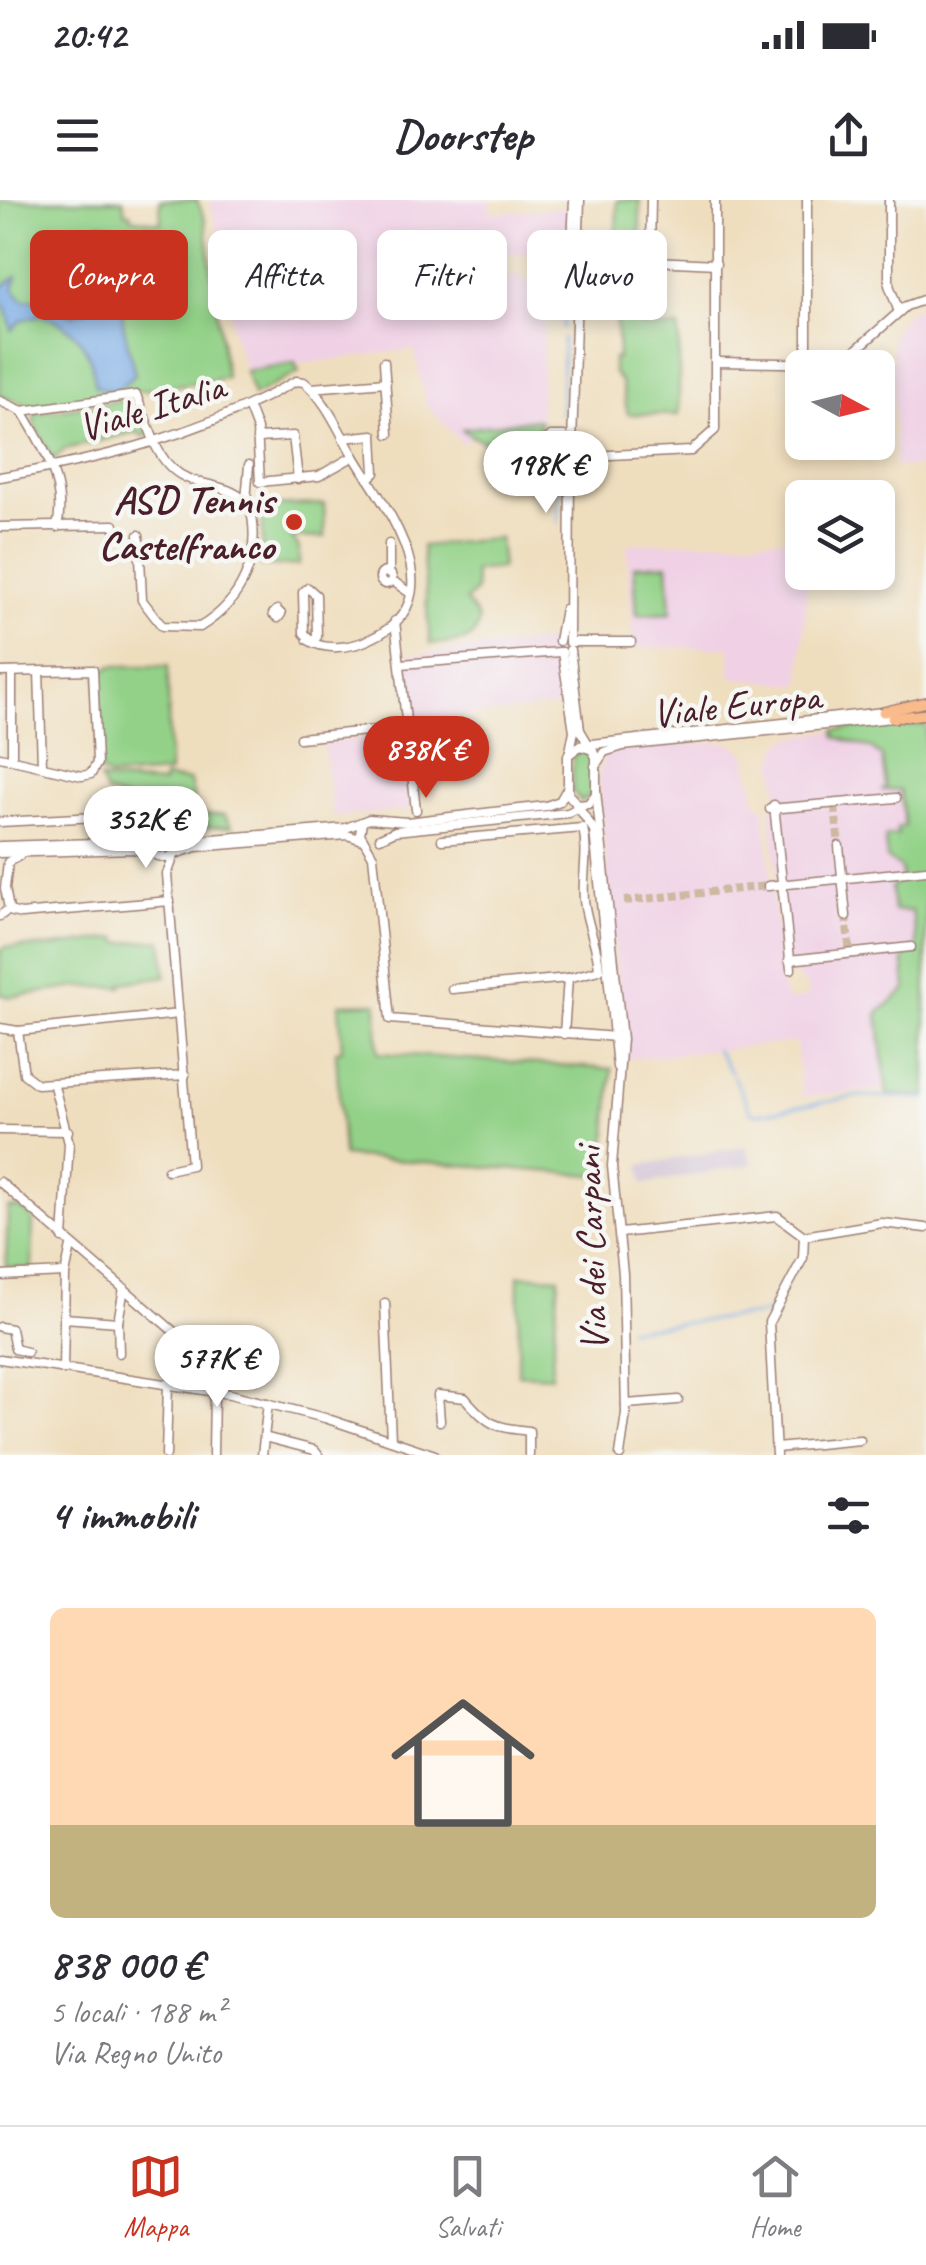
<!DOCTYPE html>
<html lang="it">
<head>
<meta charset="utf-8">
<style>
	body { margin:0; font-family:Caveat,sans-serif; background:#f2f2f3; color:#2b2b33; height:100vh; display:flex; flex-direction:column; font-size:38px; white-space:nowrap }
	* { box-sizing:border-box; margin:0 }
	p { font-size:32px; color:#7c7c81 }
	.icon { flex:none; width:55px; height:55px; fill:none; stroke:currentColor; stroke-width:2; stroke-linecap:round; stroke-linejoin:round }
	.map { position:relative; height:1255px; overflow:hidden }
	.side { display:flex; flex-direction:column; background:#fff; flex:1 }
	.side>* { flex:none }
	.top-card { position:absolute; left:30px; top:30px; width:868px; height:90px; display:flex; gap:20px }
	.needle { width:65px; rotate:97deg }
	.tools { position:absolute; left:785px; top:150px; display:grid; gap:20px }
	.tools a { display:grid; place-items:center; width:110px; height:110px; border-radius:15px; background:#fff; box-shadow:0 5px 15px #0003; font-size:50px }
	.price { position:absolute; translate:-50% -85px; padding:0 22px; border-radius:35px; background:#fff; color:#222; font-size:32px; line-height:65px; filter:drop-shadow(0 2px 5px #0008) }
	.price::after { content:''; position:absolute; left:50%; top:60px; width:30px; height:22px; margin-left:-15px; background:inherit; clip-path:polygon(0 0,100% 0,50% 100%) }
	.price.on { background:#c8321e; color:#fff }
	ul { padding:0; list-style:none }
	li { display:grid; align-content:center; gap:20px; height:530px; padding:0 50px }
	li span { display:grid; place-items:center; height:310px; border-radius:15px; color:#555 }
	li>.icon { margin-inline-start:auto }
	span .icon { width:180px; height:180px; fill:#fffc; stroke-width:1 }
	li b { font-size:42px }
	h2 { display:flex; justify-content:space-between; align-items:center; height:120px; padding:0 50px; font-size:42px }
	.pill { padding:0 35px; border-radius:15px; background:#fff; box-shadow:0 5px 15px #0003; font-size:35px; line-height:90px }
	.pill.on { background:#c8321e; color:#fff }
	.status { display:flex; justify-content:space-between; align-items:center; height:70px; padding:0 50px; background:#fff; direction:ltr }
	.status svg { height:28px; fill:currentColor }
	header { display:flex; justify-content:space-between; align-items:center; height:130px; padding:0 50px; background:#fff; font-size:45px; font-weight:700 }
	.tab-bar { display:flex; justify-content:space-around; align-items:center; height:140px; border-top:2px solid #e1e1e2; background:#fff; font-size:28px; color:#7c7c81 }
	.tab-bar a { display:grid; justify-items:center; gap:5px }
	.tab-bar .on { color:#c8321e }
	.map>svg:first-child { display:block }
	.built { fill:#f0d0e5 }
	.industrial { fill:#cebed2 }
	.green { fill:#92d187; stroke:#6e7859; stroke-width:2.5 }
	.water { fill:#79ace6; stroke:#626688; stroke-width:2.5 }
	.lines { fill:none; stroke-linecap:round; stroke-linejoin:round }
	.stream { stroke:#79ace6; stroke-width:2.5 }
	.minor-tunnel { stroke:#ceb8a1; stroke-width:8; stroke-dasharray:8 4; stroke-linecap:butt }
	.minor-casing { stroke:#9c7e74; stroke-width:11 }
	.major-casing { stroke:#9c7e74; stroke-width:12 }
	.minor { stroke:#fff; stroke-width:8 }
	.major { stroke:#fabb8c; stroke-width:9 }
	.poi-dot { fill:#c8321e; stroke:#f6f6f2; stroke-width:4 }
	.labels { text-anchor:middle; stroke-width:9; stroke-linejoin:round; paint-order:stroke }
	.street-label { font-size:40px; fill:#4a1f2b; stroke:#f6f6f2 }
	.poi-label { font-size:40px; font-weight:bold; fill:#4a1f2b; stroke:#f6f6f2; text-anchor:end }
</style>
</head>
<body>
<div class="status"><b>20:42</b><svg viewBox="0 0 49 12"><path d="M0 12V9h3v3zM5 12V6h3v6zM10 12V3h3v9zM15 12V0h3v12zM26 1h20v11H26zM47 4h2v5h-2z"/></svg></div>
<header><svg class="icon" aria-label="menu" viewBox="0 0 24 24"><path d="M4 6h16M4 12h16M4 18h16"/></svg>Doorstep<svg class="icon" aria-label="share" viewBox="0 0 24 24"><path d="M12 15V3M7 8l5-5 5 5M5 13v7h14v-7"/></svg></header>
<div class="map">
<svg width="926" height="1255" viewBox="0 0 926 1255">
	<rect width="100%" height="100%" fill="#f6f6f2"/>
	<filter id="ink" filterUnits="userSpaceOnUse"><feTurbulence type="fractalNoise" baseFrequency=".01" numOctaves="2"/><feDisplacementMap in="SourceGraphic" scale="20" xChannelSelector="R" yChannelSelector="G"/><feConvolveMatrix kernelMatrix="1 2 1 2 8 2 1 2 1" color-interpolation-filters="sRGB"/></filter>
	<filter id="wash" filterUnits="userSpaceOnUse"><feTurbulence type="fractalNoise" baseFrequency=".0048" numOctaves="4" result="noise"/><feDisplacementMap in="SourceGraphic" scale="40" xChannelSelector="R" yChannelSelector="G"/><feGaussianBlur stdDeviation="2.25" result="paint"/><feColorMatrix in="noise" values="0 0 0 0 0 0 0 0 0 0 0 0 0 0 0 0 0 1.4 0 .05"/><feComposite in="paint" operator="in"/></filter>
	<g filter="url(#wash)">
		<rect width="100%" height="100%" fill="#efdebe"/>
		<!-- built -->
		<g class="built">
			<polygon points="209,0 491,0 491,13 571,7 566,35 545,53 497,54 468,33 444,49 461,76 475,80 518,75 542,92 545,105 539,234 521,246 483,244 469,237 463,244 427,206 414,149 245,171 233,132 220,39"/>
			<polygon points="926,105 926,267 895,267 892,133 906,112"/>
			<polygon points="802,338 802,372 808,373 800,485 731,477 730,447 634,448 627,344"/>
			<polygon points="551,442 560,460 565,506 415,521 405,455"/>
			<polygon points="835,530 836,537 872,548 882,557 886,589 900,590 903,596 906,624 897,629 903,686 916,721 919,751 906,790 879,814 887,889 802,897 796,842 625,859 598,578 604,556 629,548 718,542 731,543 746,554 756,602 764,608 783,792 789,801 807,798 807,786 787,766 770,609 778,596 774,562 779,547 789,538"/>
			<polygon points="399,535 410,610 333,617 323,542"/>
		</g>
		<!-- industrial -->
		<polygon class="industrial" points="746,946 753,964 644,984 640,965"/>
		<!-- green -->
		<g class="green">
			<polygon points="0,0 123,0 125,13 131,13 131,18 161,23 160,0 197,0 205,20 226,178 35,207 0,196"/>
			<path d="M 617,0 L 640,0 L 640,52 L 651,64 L 652,96 L 642,106 L 642,127 L 679,128 L 679,215 L 628,214 L 621,182 L 613,172 L 613,159 L 618,158 C 618,131 614,103 613,80 C 612,51 618,29 617,0 Z"/>
			<polygon points="295,163 299,172 253,196 245,171"/>
			<polygon points="123,200 138,203 148,232 145,237 136,232 65,249 53,260 34,223 35,213"/>
			<path d="M 536,219 L 540,221 L 539,231 C 518,253 484,247 462,229 Z"/>
			<polygon points="324,304 325,337 292,338 299,348 299,365 262,366 263,306"/>
			<path d="M 499,338 L 502,368 L 474,371 L 476,390 L 466,401 L 479,419 C 477,446 452,442 430,444 L 422,346 Z"/>
			<polygon points="668,364 671,413 637,415 634,366"/>
			<polygon points="111,466 168,466 169,573 109,577 100,572 98,476"/>
			<polygon points="893,524 926,525 926,896 887,894 878,813 906,790 903,756 918,751 912,711 894,711 891,688 902,678 901,668 887,659 885,637 898,635 897,628 905,626 900,590 881,590 886,589 882,557 871,548 836,537 835,530"/>
			<polygon points="578,550 586,550 593,559 592,594 581,602 572,590 573,555"/>
			<polygon points="164,578 190,581 196,607 203,615 224,615 232,627 193,627 162,615 125,630 126,600 106,593 100,580 163,584"/>
			<polygon points="118,738 119,743 162,740 166,776 122,783 122,787 78,787 10,797 0,794 0,750 6,747 49,747"/>
			<polygon points="377,803 378,853 612,869 604,976 343,956 336,851 342,850 339,804"/>
			<polygon points="8,1008 20,1008 33,1018 32,1069 6,1067"/>
			<polygon points="519,1075 559,1077 551,1176 518,1174"/>
		</g>
		<!-- water -->
		<path class="water" d="M 100,23 L 113,26 L 121,38 L 123,123 L 135,175 L 115,192 L 95,186 C 93,150 75,124 40,115 L 22,120 L 12,130 L 6,107 L 0,103 L 0,88 L 17,76 L 14,88 L 23,100 L 50,98 L 57,109 L 73,115 L 87,110 L 89,88 L 62,73 L 55,56 L 76,52 L 81,31 Z"/>
		<g class="lines">
			<!-- stream -->
			<g class="stream">
				<polyline points="563,53 564,75"/>
				<polyline points="564,103 565,81"/>
				<polyline points="563,128 564,112"/>
				<polyline points="561,214 563,139"/>
				<polyline points="558,323 559,289"/>
				<polyline points="716,850 731,872"/>
				<polyline points="733,876 751,912 757,914 859,896 926,899"/>
				<polyline points="628,1129 765,1114 795,1066"/>
			</g>
		</g>
	</g>
	<g filter="url(#ink)">
		<g class="lines">
			<!-- minor-tunnel -->
			<g class="minor-tunnel">
				<polyline points="835,607 839,646"/>
				<polyline points="624,701 768,686"/>
				<polyline points="846,716 850,754"/>
			</g>
			<!-- minor casing -->
			<g class="minor-casing">
				<g id="minor">
					<polyline points="651,0 650,51 655,61 716,64"/>
					<polyline points="807,0 807,166"/>
					<polyline points="889,0 889,85 899,112"/>
					<polyline points="572,43 574,0"/>
					<polyline points="384,162 389,234"/>
					<polyline points="717,162 840,164 906,106 926,99"/>
					<polyline points="311,188 386,182"/>
					<polyline points="0,201 22,211 136,195 153,238"/>
					<polyline points="249,208 257,229 260,282 319,276 354,256"/>
					<path d="M 22,211 C 43,245 67,286 57,327"/>
					<polyline points="257,238 293,236 298,279"/>
					<polyline points="343,238 373,235 375,273 368,279"/>
					<polyline points="572,244 580,0"/>
					<polyline points="572,261 574,248 564,236 551,236 541,245 543,263 560,269 590,256 691,251 715,230 715,0"/>
					<path d="M 0,277 C 105,259 203,233 296,181 L 304,182 C 327,200 340,234 355,258 C 387,310 459,401 368,440 C 350,448 325,451 308,440"/>
					<polyline points="246,301 249,265"/>
					<polyline points="0,327 114,325"/>
					<path d="M 139,335 L 142,400 L 162,426 L 200,427 C 243,401 262,356 250,306 C 222,272 180,300 154,242"/>
					<circle cx="386" cy="378" r="6"/>
					<polyline points="389,374 389,344"/>
					<polyline points="397,384 410,393"/>
					<polygon points="308,388 316,395 317,437 312,441 304,433 303,392"/>
					<polygon points="277,410 281,414 278,418 273,414"/>
					<polyline points="395,421 416,610"/>
					<polyline points="559,441 565,409"/>
					<polyline points="569,441 570,266"/>
					<polyline points="569,442 631,442"/>
					<polyline points="570,450 580,530 596,557 596,594 588,604 578,605 568,594 568,555 580,546 593,550"/>
					<polyline points="562,452 574,531 570,551"/>
					<polyline points="401,464 560,452"/>
					<polyline points="39,471 42,565"/>
					<polyline points="0,472 93,470 97,563 91,574 82,576 0,557"/>
					<polyline points="12,472 12,557"/>
					<polyline points="300,538 405,527"/>
					<polyline points="583,545 883,512"/>
					<polyline points="595,566 604,552 623,546 892,518"/>
					<polyline points="596,591 622,839 612,966 623,1074 626,1213 620,1255"/>
					<polyline points="576,604 594,630 617,867"/>
					<polyline points="774,605 791,769"/>
					<polyline points="770,609 896,598"/>
					<polyline points="0,622 97,617"/>
					<polyline points="362,622 360,634 373,656 390,819 616,837"/>
					<path d="M 173,633 L 179,641 L 177,652 L 168,658 L 157,656 L 152,642 L 163,631 C 176,631 186,640 200,640 L 346,628 L 369,619 L 407,622 L 546,606 L 560,601 L 568,587"/>
					<polyline points="380,638 395,631 568,613 581,606"/>
					<path d="M 442,640 L 583,628 C 589,653 582,675 584,700 C 586,724 598,745 599,770 L 568,778"/>
					<polyline points="0,646 128,642 153,636"/>
					<polyline points="839,646 846,716"/>
					<polyline points="0,653 132,649 155,654"/>
					<polyline points="175,654 196,647 347,635 363,640"/>
					<polyline points="768,686 926,670"/>
					<polyline points="9,711 21,714 170,701"/>
					<polyline points="0,716 9,709 5,688 8,662 19,656"/>
					<polyline points="789,760 911,747"/>
					<polyline points="452,789 568,778 564,834"/>
					<polyline points="0,828 18,831 24,874 37,884 185,875"/>
					<polyline points="18,831 179,814"/>
					<polyline points="54,886 69,943 63,1038"/>
					<polyline points="0,930 68,931"/>
					<polyline points="168,970 191,965 167,674 174,656"/>
					<polyline points="0,982 194,1149 214,1190 213,1255"/>
					<polyline points="620,1033 777,1016 804,1036"/>
					<polyline points="804,1036 882,1023 926,1028"/>
					<polyline points="0,1076 65,1073"/>
					<polyline points="385,1103 391,1240"/>
					<polyline points="64,1118 118,1122 119,1153"/>
					<polyline points="118,1122 124,1088"/>
					<polyline points="0,1127 11,1129 15,1149 27,1152"/>
					<polyline points="0,1159 230,1194 325,1218 435,1255"/>
					<polyline points="63,1169 65,1075 71,1046"/>
					<polyline points="626,1204 678,1200"/>
					<path d="M 440,1221 L 438,1195 L 465,1198 C 489,1226 495,1227 529,1231 L 529,1255"/>
					<polyline points="264,1237 314,1250 318,1255"/>
					<polyline points="776,1248 860,1240"/>
					<polyline points="166,1255 168,1184"/>
					<polyline points="262,1255 268,1203"/>
					<polyline points="776,1255 769,1122 803,1058 804,1036"/>
				</g>
			</g>
			<!-- major casing -->
			<g class="major-casing">
				<g id="major">
					<polyline points="883,512 926,502"/>
					<polyline points="892,518 926,514"/>
				</g>
			</g>
			<!-- minor -->
			<use href="#minor" class="minor"/>
			<!-- major -->
			<use href="#major" class="major"/>
		</g>
	</g>
	<!-- markers -->
	<circle class="poi-dot" cx="294" cy="322" r="10"/>
	<g class="labels">
		<!-- street labels -->
		<g class="street-label">
			<text transform="translate(151 206) rotate(-17)" y="14">Viale Italia</text>
			<text transform="translate(736 504) rotate(-6)" y="14">Viale Europa</text>
			<text transform="translate(590 1049) rotate(-92)" y="14">Via dei Carpani</text>
		</g>
		<!-- poi labels -->
		<g class="poi-label">
			<text x="274" y="313">ASD Tennis<tspan x="274" dy="46">Castelfranco</tspan></text>
		</g>
	</g>
</svg>
<div class="tools">
<a><svg class="needle" viewBox="-14 -14 28 28"><path d="M0-13l5 13h-10z" fill="#e53935"/><path d="M0 13l5-13h-10z" fill="#7c7c81"/></svg></a>
<a><svg class="icon" aria-label="layers" viewBox="0 0 24 24"><path d="M12 4l9 5-9 5-9-5zM3 14l9 5 9-5"/></svg></a>
</div>
<b class="price" style="left:546px;top:316px">198K €</b>
<b class="price on" style="left:426px;top:601px">838K €</b>
<b class="price" style="left:146px;top:671px">352K €</b>
<b class="price" style="left:217px;top:1210px">577K €</b>
<div class="top-card">
<a class="pill on">Compra</a>
<a class="pill">Affitta</a>
<a class="pill">Filtri</a>
<a class="pill">Nuovo</a>
</div>
</div>
<section class="side">
<h2>4 immobili<svg class="icon" aria-label="filters" viewBox="0 0 24 24"><path d="M4 7h16M4 17h16"/><circle cx="9" cy="7" r="2"/><circle cx="15" cy="17" r="2"/></svg></h2>
<ul>
<li><span style="background:linear-gradient(#ffd9b3 70%,#c2b280 0)"><svg class="icon" aria-label="home" viewBox="0 0 24 24"><path d="M3 11l9-7 9 7M6 9v11h12V9"/></svg></span><div><b>838 000 €</b><p>5 locali · 188 m²</p><p>Via Regno Unito</p></div></li>
</ul>
</section>
<nav class="tab-bar">
<a class="on"><svg class="icon" aria-label="map" viewBox="0 0 24 24"><path d="M3 6l6-2 6 2 6-2v14l-6 2-6-2-6 2zM9 4v14M15 6v14"/></svg>Mappa</a>
<a><svg class="icon" aria-label="saved" viewBox="0 0 24 24"><path d="M7 4h10v16l-5-4-5 4z"/></svg>Salvati</a>
<a><svg class="icon" aria-label="home" viewBox="0 0 24 24"><path d="M3 11l9-7 9 7M6 9v11h12V9"/></svg>Home</a>
</nav>
</body>
</html>
